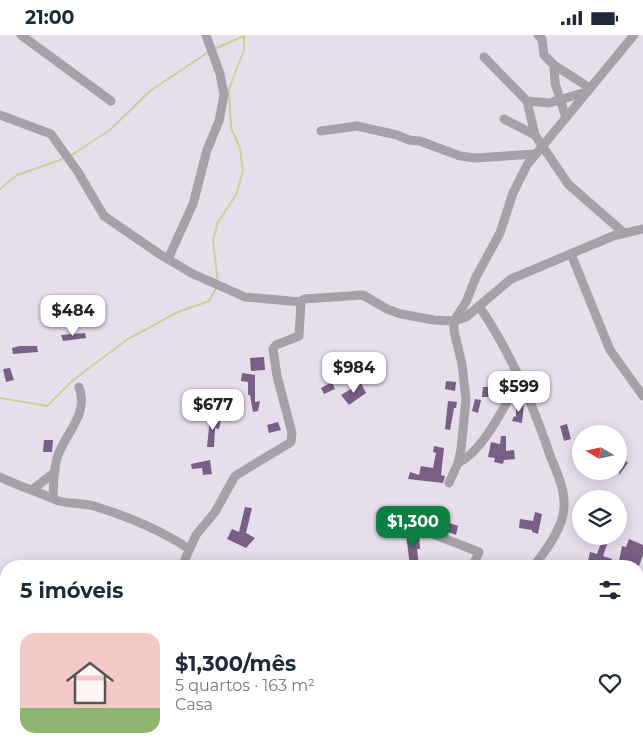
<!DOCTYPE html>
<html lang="pt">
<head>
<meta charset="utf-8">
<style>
	body { margin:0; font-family:Montserrat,sans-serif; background:#f2f2f3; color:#1f2937; height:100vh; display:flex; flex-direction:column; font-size:19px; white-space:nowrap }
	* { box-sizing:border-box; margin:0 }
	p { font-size:16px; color:#747a83 }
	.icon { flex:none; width:28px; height:28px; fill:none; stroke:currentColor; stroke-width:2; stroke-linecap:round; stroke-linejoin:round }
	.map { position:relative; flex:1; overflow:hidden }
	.side { position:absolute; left:0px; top:525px; width:644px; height:196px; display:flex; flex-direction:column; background:#fff; border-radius:20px 20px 0 0; box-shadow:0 2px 12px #0003 }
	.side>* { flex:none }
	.needle { width:32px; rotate:279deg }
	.controls { position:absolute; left:572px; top:390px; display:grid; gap:10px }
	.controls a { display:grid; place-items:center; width:55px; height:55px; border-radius:50%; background:#fff; box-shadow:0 2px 12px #0003; font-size:25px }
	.price { position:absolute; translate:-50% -42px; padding:0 11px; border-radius:10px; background:#fff; color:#222; font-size:16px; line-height:32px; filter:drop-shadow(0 1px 2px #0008) }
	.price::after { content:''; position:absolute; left:50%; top:30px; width:15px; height:11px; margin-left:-8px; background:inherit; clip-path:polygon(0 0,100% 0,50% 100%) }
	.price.current { background:#0b8043; color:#fff }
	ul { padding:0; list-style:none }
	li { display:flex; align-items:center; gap:15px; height:125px; padding:0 20px }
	li span { display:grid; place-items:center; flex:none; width:140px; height:100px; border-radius:15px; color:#555 }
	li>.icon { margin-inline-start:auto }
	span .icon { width:60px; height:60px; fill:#fffc; stroke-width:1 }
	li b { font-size:21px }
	h2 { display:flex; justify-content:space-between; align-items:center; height:60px; padding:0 20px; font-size:21px }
	.status { display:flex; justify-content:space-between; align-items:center; height:35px; padding:0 25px; background:#fff; direction:ltr }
	.status svg { height:14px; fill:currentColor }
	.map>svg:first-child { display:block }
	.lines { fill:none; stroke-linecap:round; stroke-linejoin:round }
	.stream { stroke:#d0cd98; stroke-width:2 }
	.building { fill:#795e86 }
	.minor { stroke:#a5a1a7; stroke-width:9 }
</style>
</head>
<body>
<div class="status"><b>21:00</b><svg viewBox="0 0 49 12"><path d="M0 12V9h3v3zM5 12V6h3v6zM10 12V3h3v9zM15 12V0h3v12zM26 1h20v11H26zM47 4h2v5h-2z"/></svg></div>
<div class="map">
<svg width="643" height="721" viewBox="0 0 643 721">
	<rect width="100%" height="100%" fill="#e7deec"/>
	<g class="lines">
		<!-- stream -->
		<g class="stream">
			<polyline points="214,14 244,1"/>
			<polyline points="70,121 110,95 150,56 210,16"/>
			<polyline points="0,154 17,140 66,123"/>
			<polyline points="218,248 213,205 218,187 236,160 243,136 240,113 231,93 229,54 244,15 244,0"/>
			<polyline points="0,363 47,371 73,345 128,304 178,277 209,266 217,252"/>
		</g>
	</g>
	<!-- building -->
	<g class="building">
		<polygon points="85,298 86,303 63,306 61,300"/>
		<polygon points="20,311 37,311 38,317 13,319 12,313"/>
		<polygon points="264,322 265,335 251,336 250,323"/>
		<polygon points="10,333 14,345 6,347 3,334"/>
		<polygon points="242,338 255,340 255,367 260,366 258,376 253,377 250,360 248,360 248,347 241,346"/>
		<polygon points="446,346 456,347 455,356 445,354"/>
		<polygon points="332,347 335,354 324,359 321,353"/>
		<polygon points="361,348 366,358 349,370 341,360"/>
		<polygon points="483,352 491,352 491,362 482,362"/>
		<polygon points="475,364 481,365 478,378 472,376"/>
		<polygon points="448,366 457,367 456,373 454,373 450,395 445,394"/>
		<polygon points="516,368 524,368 522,388 512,386 514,381 516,382"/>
		<polygon points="210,383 221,385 219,394 215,393 214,412 207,412"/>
		<polygon points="278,387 281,395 269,398 267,390"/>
		<polygon points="567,389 571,404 564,406 560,391"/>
		<polygon points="501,401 506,401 506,416 514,415 515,424 504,425 503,429 494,427 495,423 488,422 491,407 500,409"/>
		<polygon points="44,405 53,405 52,417 43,417"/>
		<polygon points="434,411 444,413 441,440 445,441 443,448 408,444 410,437 419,440 421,431 433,433 436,418 433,417"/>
		<polygon points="619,421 628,428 619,440"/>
		<polygon points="210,425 212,439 203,440 202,433 192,434 191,429"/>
		<polygon points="245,472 252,473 246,498 255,503 246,513 227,504 232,494 239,497"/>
		<polygon points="535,477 542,479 538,499 532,497 532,495 519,493 520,484 533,486"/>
		<polygon points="441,485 458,491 456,500 438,493"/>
		<polygon points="419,498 420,514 417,514 419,531 410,531 406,499"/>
		<polygon points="604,501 610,501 603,521 612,524 610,531 588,526 590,517 597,519"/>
		<polygon points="629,504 643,510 643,520 639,531 619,526 622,511 626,512"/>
	</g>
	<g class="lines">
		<!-- minor -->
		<g class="minor">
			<polyline points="21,0 111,66"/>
			<polyline points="538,0 542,4 544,20 554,30 590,53"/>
			<polyline points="484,22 527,66 549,68 586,57"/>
			<polyline points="554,30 555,48 566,83"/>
			<polyline points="527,66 535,100"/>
			<polyline points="0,80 51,99 78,137 104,181 161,220 191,238 245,262 301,267"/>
			<polyline points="504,84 535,100 568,149 624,198"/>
			<polyline points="321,96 357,91 397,100 409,105 420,106 460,121 475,123 535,119"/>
			<polyline points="571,219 610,315 643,361"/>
			<polyline points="168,224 193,169 207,115 219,86 224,60 220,39 206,0"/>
			<path d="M 479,271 C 511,318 533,369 551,423 C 557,438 565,454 564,471 C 564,492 546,515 534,531"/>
			<path d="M 458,428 C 485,415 505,368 521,343"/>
			<path d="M 0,442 C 18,451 39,457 56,465 C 64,469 84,468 94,471 C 126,481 161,495 189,514"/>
			<polyline points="449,448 458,428 461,414 466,364 462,329 454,296 454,286 466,267 476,242 500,198 513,158 527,130 634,0"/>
			<polyline points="33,454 55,437"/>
			<path d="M 53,462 C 54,448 53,433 58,420 C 67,396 89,379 79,352"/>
			<polyline points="425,496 479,517 475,526"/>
			<polyline points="182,531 196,500 215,477 235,441 291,407 292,398 277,341 273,314 276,310 299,301 301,267 304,264 363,260 387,274 401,279 434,285 454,286 466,282 511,244 613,201 643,194"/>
			<polyline points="0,626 6,636"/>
			<polyline points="638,649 643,652"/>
			<polyline points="68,715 73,721"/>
			<polyline points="478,715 485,721"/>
			<polyline points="144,721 145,715"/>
			<polyline points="228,721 237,715"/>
		</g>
	</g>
</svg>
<div class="controls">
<a><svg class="needle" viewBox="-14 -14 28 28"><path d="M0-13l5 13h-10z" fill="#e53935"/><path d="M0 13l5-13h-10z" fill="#747a83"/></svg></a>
<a><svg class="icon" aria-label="layers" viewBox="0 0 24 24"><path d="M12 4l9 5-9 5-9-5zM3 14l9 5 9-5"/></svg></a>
</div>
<b class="price" style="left:73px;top:302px">$484</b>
<b class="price" style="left:354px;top:359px">$984</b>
<b class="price" style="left:519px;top:378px">$599</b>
<b class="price" style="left:213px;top:396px">$677</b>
<b class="price current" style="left:413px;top:513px">$1,300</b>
<section class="side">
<h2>5 imóveis<svg class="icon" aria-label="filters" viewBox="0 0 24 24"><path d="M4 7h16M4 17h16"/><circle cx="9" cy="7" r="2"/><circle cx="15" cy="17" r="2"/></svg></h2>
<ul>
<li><span style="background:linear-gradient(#f6c9c9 75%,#8fb573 0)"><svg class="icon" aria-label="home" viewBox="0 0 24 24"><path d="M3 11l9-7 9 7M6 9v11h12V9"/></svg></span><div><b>$1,300/mês</b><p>5 quartos · 163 m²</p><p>Casa</p></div><svg class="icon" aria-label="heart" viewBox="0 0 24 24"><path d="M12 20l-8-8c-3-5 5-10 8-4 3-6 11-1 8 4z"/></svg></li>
</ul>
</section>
</div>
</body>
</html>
